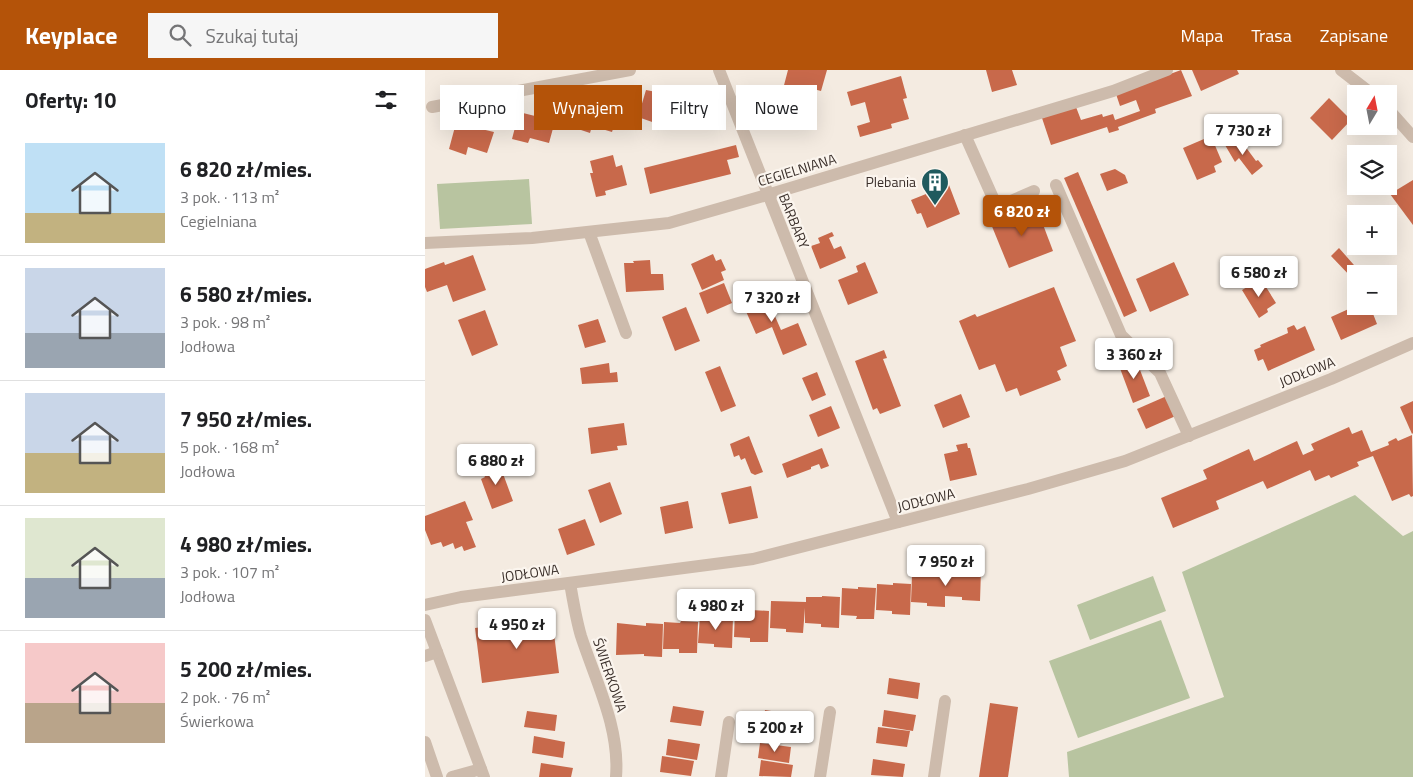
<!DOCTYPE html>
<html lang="pl">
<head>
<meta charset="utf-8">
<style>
	body { margin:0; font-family:"Titillium Web",sans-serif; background:#f6f6f6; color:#202124; height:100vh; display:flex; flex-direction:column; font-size:19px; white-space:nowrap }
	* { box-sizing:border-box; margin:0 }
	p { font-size:16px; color:#757577 }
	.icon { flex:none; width:28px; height:28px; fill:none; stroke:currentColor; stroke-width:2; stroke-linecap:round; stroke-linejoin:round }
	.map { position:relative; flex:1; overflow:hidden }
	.side { display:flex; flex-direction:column; background:#fff; width:425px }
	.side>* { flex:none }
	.guide { position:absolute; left:15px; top:15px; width:475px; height:45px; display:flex; gap:10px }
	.needle { width:32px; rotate:10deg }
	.tools { position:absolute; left:922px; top:15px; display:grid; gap:10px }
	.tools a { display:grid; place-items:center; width:50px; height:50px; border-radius:0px; background:#fff; box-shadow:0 5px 20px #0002; font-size:25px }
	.price { position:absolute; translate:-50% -42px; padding:0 11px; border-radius:5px; background:#fff; color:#222; font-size:16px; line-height:32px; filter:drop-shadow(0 1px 2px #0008) }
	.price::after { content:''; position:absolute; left:50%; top:30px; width:15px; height:11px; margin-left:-8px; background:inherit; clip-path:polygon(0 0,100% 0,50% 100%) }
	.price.on { background:#b45309; color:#fff }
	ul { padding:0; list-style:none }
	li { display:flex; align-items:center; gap:15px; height:125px; padding:0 25px }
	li+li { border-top:1px solid #e0e0e0 }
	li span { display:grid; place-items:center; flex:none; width:140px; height:100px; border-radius:0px; color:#555 }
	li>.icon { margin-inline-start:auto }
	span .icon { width:60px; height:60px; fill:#fffc; stroke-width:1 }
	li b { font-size:21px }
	h2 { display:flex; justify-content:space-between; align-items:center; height:60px; padding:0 25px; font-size:21px }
	.chip { padding:0 18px; border-radius:0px; background:#fff; box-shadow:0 5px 20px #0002; font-size:18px; line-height:45px }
	.chip.on { background:#b45309; color:#fff }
	header { display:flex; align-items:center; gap:30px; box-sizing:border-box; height:70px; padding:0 25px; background:#b45309; color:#fff }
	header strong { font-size:24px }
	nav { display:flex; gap:28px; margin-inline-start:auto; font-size:18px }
	.search { width:350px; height:45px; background:#f6f6f6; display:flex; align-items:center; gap:12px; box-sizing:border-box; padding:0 18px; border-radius:0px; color:#757577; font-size:19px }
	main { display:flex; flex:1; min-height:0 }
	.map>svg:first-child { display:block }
	.green { fill:#b8c4a0 }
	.building { fill:#c8694b }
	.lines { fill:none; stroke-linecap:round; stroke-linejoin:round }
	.minor { stroke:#cdbbac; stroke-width:12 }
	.labels { text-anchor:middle; stroke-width:4.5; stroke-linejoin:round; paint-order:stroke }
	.street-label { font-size:14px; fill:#3b302b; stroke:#fbf5ee }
	.poi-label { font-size:14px; fill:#3b302b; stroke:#fbf5ee; text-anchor:end }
</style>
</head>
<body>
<header>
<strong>Keyplace</strong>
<div class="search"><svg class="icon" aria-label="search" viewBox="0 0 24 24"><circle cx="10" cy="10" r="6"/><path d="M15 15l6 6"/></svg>Szukaj tutaj</div>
<nav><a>Mapa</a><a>Trasa</a><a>Zapisane</a></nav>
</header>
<main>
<section class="side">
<h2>Oferty: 10<svg class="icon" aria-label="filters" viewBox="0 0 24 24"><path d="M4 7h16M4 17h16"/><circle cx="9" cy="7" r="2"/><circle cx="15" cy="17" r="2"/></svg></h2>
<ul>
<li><span style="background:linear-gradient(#bfe0f5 70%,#c2b280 0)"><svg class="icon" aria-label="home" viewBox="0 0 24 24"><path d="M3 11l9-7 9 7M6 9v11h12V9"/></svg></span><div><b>6 820 zł/mies.</b><p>3 pok. · 113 m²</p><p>Cegielniana</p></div></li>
<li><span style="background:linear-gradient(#c9d6e8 65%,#9aa5b1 0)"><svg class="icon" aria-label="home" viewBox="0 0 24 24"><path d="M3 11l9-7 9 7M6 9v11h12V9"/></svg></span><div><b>6 580 zł/mies.</b><p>3 pok. · 98 m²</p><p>Jodłowa</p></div></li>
<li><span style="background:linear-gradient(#c9d6e8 60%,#c2b280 0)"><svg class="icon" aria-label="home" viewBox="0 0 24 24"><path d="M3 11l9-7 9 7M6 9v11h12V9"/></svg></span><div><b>7 950 zł/mies.</b><p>5 pok. · 168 m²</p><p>Jodłowa</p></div></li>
<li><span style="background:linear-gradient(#dfe7d0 60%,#9aa5b1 0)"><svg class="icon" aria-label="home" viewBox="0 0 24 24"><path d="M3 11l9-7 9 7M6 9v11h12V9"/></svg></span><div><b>4 980 zł/mies.</b><p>3 pok. · 107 m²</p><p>Jodłowa</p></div></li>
<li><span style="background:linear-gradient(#f6c9c9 60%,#b9a48a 0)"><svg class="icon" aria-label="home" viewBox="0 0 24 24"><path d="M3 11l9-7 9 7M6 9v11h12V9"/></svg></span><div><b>5 200 zł/mies.</b><p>2 pok. · 76 m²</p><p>Świerkowa</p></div></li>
</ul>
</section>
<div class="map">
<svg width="988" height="707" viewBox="0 0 988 707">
	<rect width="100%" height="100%" fill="#f4ebe1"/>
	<!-- green -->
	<g class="green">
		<polygon points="104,109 107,154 15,159 12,114"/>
		<polygon points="930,425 978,466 988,461 988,707 644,707 642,682 799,627 757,502"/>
		<polygon points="728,506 741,541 665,570 652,535"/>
		<polygon points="736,550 765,628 653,668 624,591"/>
	</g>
	<!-- building -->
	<g class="building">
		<polygon points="363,0 402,0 396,21 377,16 375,24 358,19"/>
		<polygon points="561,0 587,0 592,15 567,22"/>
		<polygon points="756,0 767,26 730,39 731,43 693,57 694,60 684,63 682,57 626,75 617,48 651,37 656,50 677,44 678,47 688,44 690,50 715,41 711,30 695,36 691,24"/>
		<polygon points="767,0 812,0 814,4 776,21"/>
		<polygon points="476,6 482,28 478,29 484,49 466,54 467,58 435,67 432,56 445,52 440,32 426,36 422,22"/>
		<polygon points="221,20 257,27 251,50 232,45 230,53 213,47"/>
		<polygon points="904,28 926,50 907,70 885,48"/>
		<polygon points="159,31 194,40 187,62 167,56 165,63 150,58"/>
		<polygon points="94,42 130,51 124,73 105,68 103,73 87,69"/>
		<polygon points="31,53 69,62 62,83 43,77 41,85 24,79"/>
		<polygon points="786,66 797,92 789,96 791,102 772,110 758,78"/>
		<polygon points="814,68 831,91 833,90 838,96 827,105 814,88 810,92 800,75"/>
		<polygon points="311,75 314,87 302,90 306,104 225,124 219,98"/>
		<polygon points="188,85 191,97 197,95 202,115 180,121 181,125 171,127 165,103 168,103 165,91"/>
		<polygon points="690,99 700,105 703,113 682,121 675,104"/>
		<polygon points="653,102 712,241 699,247 639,108"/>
		<polygon points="988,110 988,155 965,124"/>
		<polygon points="524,115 535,144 502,158 496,143 492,144 486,130 501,124 502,126"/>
		<polygon points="611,136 628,181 584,198 566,154"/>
		<polygon points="407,162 409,166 404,168 409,179 416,176 421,188 395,199 386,176 395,173 393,168"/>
		<polygon points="914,178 936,203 931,204 931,207 928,209 906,186"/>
		<polygon points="288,184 291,191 296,189 301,200 296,202 299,210 277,220 266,194"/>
		<polygon points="48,185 61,220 28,232 22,215 2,222 0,217 0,199 19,192 20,195"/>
		<polygon points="225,190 226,204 238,204 239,220 201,222 199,193 209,193 208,191"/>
		<polygon points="440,192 453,223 423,235 413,210 433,202 431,196"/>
		<polygon points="749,192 764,225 725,242 711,209"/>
		<polygon points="836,209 851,233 842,239 843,242 834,248 817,220"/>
		<polygon points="299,213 307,233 282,244 274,223"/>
		<polygon points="629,217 651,271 635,277 642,296 632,301 636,310 595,326 592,318 581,322 570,294 554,300 534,251 550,244 552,247"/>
		<polygon points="339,221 356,260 373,253 382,275 358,285 347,257 331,264 316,230"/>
		<polygon points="931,229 931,236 945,236 952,254 916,270 906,247 928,237 926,232"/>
		<polygon points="261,237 275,271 250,281 237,247"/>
		<polygon points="60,240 73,275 47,286 33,250"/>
		<polygon points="173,249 181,272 160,278 153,255"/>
		<polygon points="869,255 872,260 880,256 890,280 843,301 838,289 833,291 829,280 836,277 835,275 863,263 862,258"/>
		<polygon points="459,280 462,288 458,289 476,336 455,344 452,338 448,340 430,291"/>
		<polygon points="710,287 725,326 708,333 693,293"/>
		<polygon points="184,293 185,303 192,302 193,312 157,314 155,298"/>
		<polygon points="295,296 311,336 296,342 280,302"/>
		<polygon points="392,302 401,325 387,331 377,308"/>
		<polygon points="536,324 545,347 518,358 509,335"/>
		<polygon points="744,325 753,345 721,359 712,339"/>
		<polygon points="988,331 988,363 987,364 975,337"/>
		<polygon points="406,336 415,358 393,367 384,345"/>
		<polygon points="199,353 202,375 192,376 193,380 166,384 163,358"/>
		<polygon points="924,357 927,364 937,360 946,382 964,375 963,372 971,368 973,371 987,365 988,426 986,427 984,424 967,431 948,386 932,392 934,396 906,408 904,405 890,411 885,400 842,419 838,411 791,431 794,439 748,458 736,428 782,409 778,400 824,379 829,391 872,371 878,385 889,380 886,374"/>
		<polygon points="324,366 338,402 330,405 326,403 320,388 316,390 314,385 309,387 305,374"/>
		<polygon points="542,373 543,378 545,378 552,405 525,411 519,384 533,381 531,375"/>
		<polygon points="397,378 404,396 396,399 394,394 386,397 386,399 362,408 357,394"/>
		<polygon points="77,392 80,400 77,401 88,431 67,439 56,409 60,407 57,400"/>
		<polygon points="185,412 197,444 175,453 163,420"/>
		<polygon points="326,416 333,448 304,454 296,423"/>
		<polygon points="40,431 48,450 41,452 51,477 39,481 37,476 30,479 28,473 18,477 16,472 6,475 0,460 0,446"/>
		<polygon points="263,431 268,458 240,464 235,437"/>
		<polygon points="160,449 170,475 142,485 133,459"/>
		<polygon points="522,499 556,500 555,531 537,530 537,527 520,526 520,537 502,536 502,533 486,532 487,505 522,505"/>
		<polygon points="468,513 486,514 485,545 467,544 467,541 451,540 452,514 468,515"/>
		<polygon points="433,517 451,518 449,549 431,549 432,546 416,545 417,518 433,519"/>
		<polygon points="397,526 415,527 414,558 396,557 396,554 380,553 380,538 378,563 361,562 361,559 345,558 346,531 381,532 381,527 397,527"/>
		<polygon points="326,540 344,541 343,572 325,572 325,568 309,567 310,541"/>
		<polygon points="275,546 308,547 307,578 289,577 289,574 273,573"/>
		<polygon points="127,548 134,603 57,613 50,558"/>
		<polygon points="256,551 273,552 272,583 254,583 254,579 238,579 239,552 255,553"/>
		<polygon points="192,553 221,556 221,553 238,554 237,587 219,586 219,584 191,585"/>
		<polygon points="464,608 495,613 493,629 462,624"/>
		<polygon points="565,633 593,637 583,707 554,707"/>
		<polygon points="248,636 279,641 276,656 245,652"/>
		<polygon points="340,640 371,645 369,661 337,656"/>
		<polygon points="459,640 491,645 488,661 457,656"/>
		<polygon points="102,641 132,645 130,661 99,657"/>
		<polygon points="453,657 485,661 482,677 451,673"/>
		<polygon points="109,666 140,672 138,688 107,683"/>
		<polygon points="243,669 275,674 272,690 241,685"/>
		<polygon points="335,673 366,677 364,693 333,688"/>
		<polygon points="237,686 269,691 266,706 235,702"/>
		<polygon points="448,689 480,694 478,707 446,705"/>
		<polygon points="336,690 368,695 366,707 334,706"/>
		<polygon points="116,693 148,698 146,707 114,707"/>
	</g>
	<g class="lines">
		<!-- minor -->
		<g class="minor">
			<polyline points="294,0 473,452"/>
			<polyline points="916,0 947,24"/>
			<polyline points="7,37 205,0"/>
			<polyline points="964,40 988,67"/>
			<polyline points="540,65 572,137 609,121"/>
			<polyline points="631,115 696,265 735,303 764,366"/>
			<polyline points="164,162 201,263"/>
			<polyline points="0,173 107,168 244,153 342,125 688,21 742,0"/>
			<path d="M 145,513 C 148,530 151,549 156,566 C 171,612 195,658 191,707"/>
			<polyline points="0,535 36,527 328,489 603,419 700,391 906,309 988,273"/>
			<polyline points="0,550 59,707"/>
			<polyline points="0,586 12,582"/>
			<polyline points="0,672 12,707"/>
			<polyline points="27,707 56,699"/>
			<polyline points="296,707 304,652"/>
			<polyline points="395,707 405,642"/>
			<polyline points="509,707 520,631"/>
		</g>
	</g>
	<!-- icons -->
	<defs>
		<g id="building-pin" transform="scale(1.4375)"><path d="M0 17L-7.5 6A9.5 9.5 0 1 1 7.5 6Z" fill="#1f5a5e" stroke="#fbf5ee"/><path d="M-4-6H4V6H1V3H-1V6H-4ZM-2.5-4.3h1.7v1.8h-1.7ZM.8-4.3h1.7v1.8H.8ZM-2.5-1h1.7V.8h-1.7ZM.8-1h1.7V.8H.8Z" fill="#fff"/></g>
	</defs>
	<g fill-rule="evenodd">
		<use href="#building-pin" x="510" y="112"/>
	</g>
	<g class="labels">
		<!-- street labels -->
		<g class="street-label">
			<text transform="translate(372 100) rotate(-17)" y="5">CEGIELNIANA</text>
			<text transform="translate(369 151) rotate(68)" y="5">BARBARY</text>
			<text transform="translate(882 302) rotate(-22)" y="5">JODŁOWA</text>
			<text transform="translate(501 430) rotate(-14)" y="5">JODŁOWA</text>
			<text transform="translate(105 503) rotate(-8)" y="5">JODŁOWA</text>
			<text transform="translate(185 605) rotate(71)" y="5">ŚWIERKOWA</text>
		</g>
		<!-- poi labels -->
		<g class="poi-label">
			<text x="491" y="117">Plebania</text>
		</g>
	</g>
</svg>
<div class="tools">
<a><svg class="needle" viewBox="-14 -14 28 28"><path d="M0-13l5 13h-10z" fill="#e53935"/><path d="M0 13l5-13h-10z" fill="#757577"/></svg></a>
<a><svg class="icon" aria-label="layers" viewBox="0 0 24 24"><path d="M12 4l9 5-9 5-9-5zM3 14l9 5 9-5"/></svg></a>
<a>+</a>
<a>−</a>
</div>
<b class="price" style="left:818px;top:86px">7 730 zł</b>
<b class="price on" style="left:597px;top:167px">6 820 zł</b>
<b class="price" style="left:834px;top:228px">6 580 zł</b>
<b class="price" style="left:347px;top:253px">7 320 zł</b>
<b class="price" style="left:709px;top:310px">3 360 zł</b>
<b class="price" style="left:71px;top:416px">6 880 zł</b>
<b class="price" style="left:521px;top:517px">7 950 zł</b>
<b class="price" style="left:291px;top:561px">4 980 zł</b>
<b class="price" style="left:92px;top:580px">4 950 zł</b>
<b class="price" style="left:350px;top:683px">5 200 zł</b>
<div class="guide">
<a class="chip">Kupno</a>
<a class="chip on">Wynajem</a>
<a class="chip">Filtry</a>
<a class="chip">Nowe</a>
</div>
</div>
</main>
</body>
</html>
